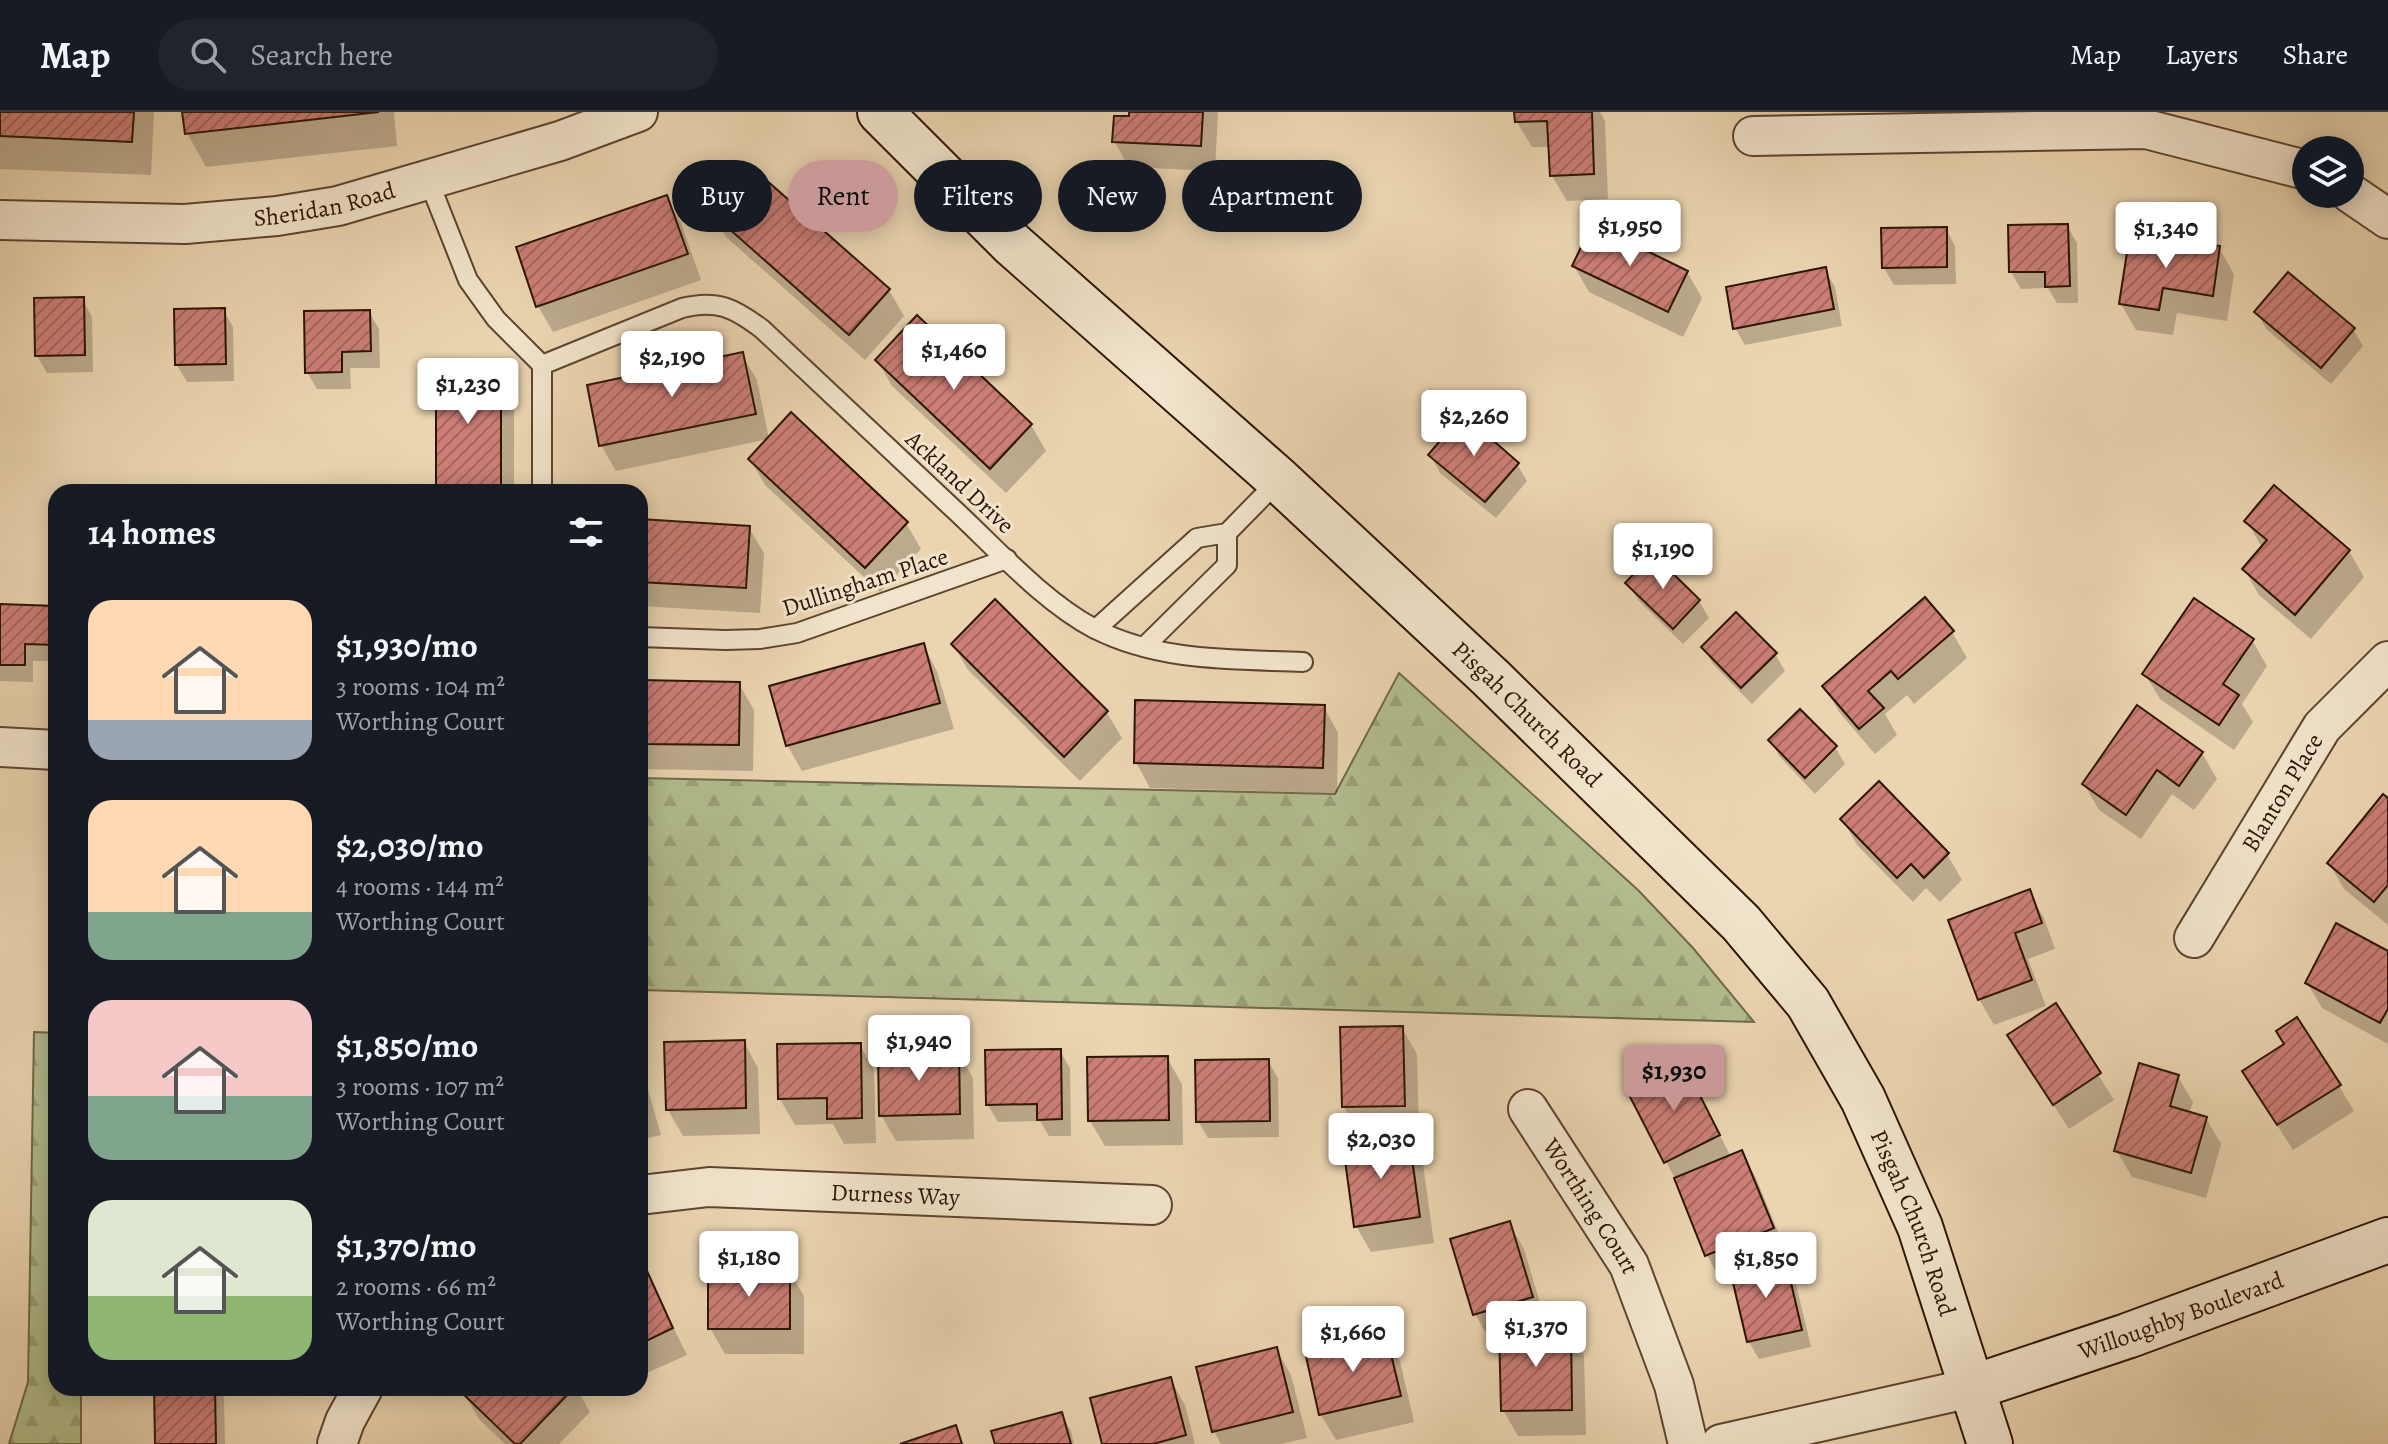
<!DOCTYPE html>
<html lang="en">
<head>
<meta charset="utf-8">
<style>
	body { margin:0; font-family:Alegreya,serif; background:#20242c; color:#f1f3f6; height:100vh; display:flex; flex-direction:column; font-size:30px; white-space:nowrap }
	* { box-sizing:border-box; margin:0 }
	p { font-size:26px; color:#9ea1a6 }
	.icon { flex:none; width:44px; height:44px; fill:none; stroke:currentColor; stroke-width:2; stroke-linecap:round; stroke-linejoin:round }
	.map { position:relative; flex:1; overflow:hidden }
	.details { position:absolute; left:48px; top:372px; width:600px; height:912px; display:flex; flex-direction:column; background:#171b24; border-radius:24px; box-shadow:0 4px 20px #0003 }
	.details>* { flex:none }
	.hud { position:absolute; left:672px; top:48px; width:760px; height:72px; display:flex; gap:16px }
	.controls { position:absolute; left:2292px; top:24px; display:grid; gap:16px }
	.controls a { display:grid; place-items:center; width:72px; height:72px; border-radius:50%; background:#171b24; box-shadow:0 4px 20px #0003; font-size:40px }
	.price { position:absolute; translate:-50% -68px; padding:0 18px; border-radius:8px; background:#fff; color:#222; font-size:26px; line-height:52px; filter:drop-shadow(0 2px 4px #0008) }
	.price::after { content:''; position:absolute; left:50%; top:48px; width:24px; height:18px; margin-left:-12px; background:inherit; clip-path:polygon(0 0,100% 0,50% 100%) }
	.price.on { background:#c59692; color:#111 }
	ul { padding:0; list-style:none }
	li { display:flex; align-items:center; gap:24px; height:200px; padding:0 40px }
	li span { display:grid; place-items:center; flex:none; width:224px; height:160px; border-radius:24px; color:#555 }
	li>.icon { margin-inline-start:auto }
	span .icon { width:96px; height:96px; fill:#fffc; stroke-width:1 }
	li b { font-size:34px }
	h2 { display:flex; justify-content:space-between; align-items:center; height:96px; padding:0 40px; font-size:34px }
	.chip { padding:0 28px; border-radius:36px; background:#171b24; box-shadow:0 4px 20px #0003; font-size:28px; line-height:72px }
	.chip.on { background:#c59692; color:#111 }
	header { display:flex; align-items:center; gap:48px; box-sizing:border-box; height:112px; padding:0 40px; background:#171b24; border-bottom:2px solid #363941 }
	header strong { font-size:38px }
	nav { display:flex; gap:44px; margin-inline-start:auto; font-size:28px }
	.search { width:560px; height:72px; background:#20242c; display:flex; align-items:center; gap:20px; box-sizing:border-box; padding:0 28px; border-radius:44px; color:#9ea1a6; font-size:30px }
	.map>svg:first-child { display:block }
	.forest { fill:url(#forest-firs); stroke:#706a4a; stroke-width:2 }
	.shadow { fill:#0003 }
	.building { fill:url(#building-hatch); stroke:#2c1504; stroke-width:2 }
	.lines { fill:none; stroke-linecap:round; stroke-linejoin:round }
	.lane-casing { stroke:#5c452f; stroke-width:22 }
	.street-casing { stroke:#5c452f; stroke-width:42 }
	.secondary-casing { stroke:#2c1504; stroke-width:48 }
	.lane { stroke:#f2e4cc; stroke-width:18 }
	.street { stroke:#f2e4cc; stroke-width:38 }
	.secondary { stroke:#f2e4cc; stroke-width:44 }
	.labels { text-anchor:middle; stroke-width:6; stroke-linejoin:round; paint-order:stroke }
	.street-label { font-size:24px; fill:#2c1504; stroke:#f2e4cc }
</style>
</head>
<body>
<header>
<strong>Map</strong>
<div class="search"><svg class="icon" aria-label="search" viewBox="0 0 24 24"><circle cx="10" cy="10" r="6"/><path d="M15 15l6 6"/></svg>Search here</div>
<nav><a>Map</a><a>Layers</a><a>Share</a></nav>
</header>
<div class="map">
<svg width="2388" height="1332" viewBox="0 0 2388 1332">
	<defs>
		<pattern id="forest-firs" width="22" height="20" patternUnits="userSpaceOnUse" patternTransform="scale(2)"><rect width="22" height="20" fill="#b3be8f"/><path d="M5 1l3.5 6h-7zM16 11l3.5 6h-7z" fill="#9aa27a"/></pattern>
		<pattern id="building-hatch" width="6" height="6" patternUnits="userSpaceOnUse" patternTransform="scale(2)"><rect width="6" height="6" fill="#cc7e77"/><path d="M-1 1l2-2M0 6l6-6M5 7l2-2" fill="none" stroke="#a6665f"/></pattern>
	</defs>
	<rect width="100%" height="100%" fill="#ebd5b1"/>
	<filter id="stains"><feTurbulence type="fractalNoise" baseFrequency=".0025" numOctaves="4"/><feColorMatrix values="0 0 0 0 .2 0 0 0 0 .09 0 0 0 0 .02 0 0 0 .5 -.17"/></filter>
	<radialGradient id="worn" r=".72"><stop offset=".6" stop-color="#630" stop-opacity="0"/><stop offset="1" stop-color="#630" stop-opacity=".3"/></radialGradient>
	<!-- forest -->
	<g class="forest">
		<polygon points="1399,561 1638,778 1693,836 1754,910 640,878 640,666 1335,682"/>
		<polygon points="34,920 56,921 56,1276 81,1276 81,1332 9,1332 28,1270"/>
	</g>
	<!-- shadow -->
	<g class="shadow">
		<polygon points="0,0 154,0 151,63 0,57"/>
		<polygon points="184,0 394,0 397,34 206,55 187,21"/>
		<polygon points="1131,0 1218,0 1215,59 1129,55 1114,29 1131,6"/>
		<polygon points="1516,0 1600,0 1605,9 1608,87 1567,89 1552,64 1551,35 1532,35 1517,10"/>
		<polygon points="666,85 681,111 701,168 553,220 538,194"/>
		<polygon points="712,100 889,178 904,204 865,248 726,125"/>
		<polygon points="2067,114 2077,131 2078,191 2057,191 2048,176 2021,177 2011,160"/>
		<polygon points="1946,117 1955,134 1956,172 1894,173 1884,156"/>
		<polygon points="2219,136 2234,162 2227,209 2177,201 2173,223 2136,218 2121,192"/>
		<polygon points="1574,154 1687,160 1702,186 1683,225 1589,180"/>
		<polygon points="1825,158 1835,175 1842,214 1745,233 1735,216"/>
		<polygon points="82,187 92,205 93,260 47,261 37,244"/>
		<polygon points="223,198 233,215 234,269 187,270 177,253"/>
		<polygon points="369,200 379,217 380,256 350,256 351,277 317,277 307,260"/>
		<polygon points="2257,200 2353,217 2363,234 2331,272 2266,217"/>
		<polygon points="742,243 757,268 769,327 906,411 921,437 880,480 765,373 750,347 769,327 616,359 601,333"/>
		<polygon points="877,248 1031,313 1046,339 1006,381 892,274"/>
		<polygon points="499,251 514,277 514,380 438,380"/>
		<polygon points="1431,344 1517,352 1527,369 1496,406 1440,361"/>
		<polygon points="640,409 749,416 764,441 760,501 640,494"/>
		<polygon points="2247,409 2349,439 2364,465 2311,527 2259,483 2244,457 2262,436"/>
		<polygon points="1628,471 1699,489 1709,506 1683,532 1638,488"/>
		<polygon points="995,490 1107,601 1122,626 1080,669 968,558 953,532"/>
		<polygon points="0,494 56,496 56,549 33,549 33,570 0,569"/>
		<polygon points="1952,520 1967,546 1914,592 1907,583 1885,602 1897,623 1875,642 1839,600 1825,575"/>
		<polygon points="2252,528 2267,554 2242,592 2253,610 2234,638 2160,587 2145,562"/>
		<polygon points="923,533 937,559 954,617 802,659 787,633"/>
		<polygon points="1703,535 1775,542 1785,559 1752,592 1713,552"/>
		<polygon points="640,570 739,572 754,598 753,659 640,657"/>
		<polygon points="1324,595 1338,621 1337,681 1150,676 1136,650"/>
		<polygon points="1770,628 1835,635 1845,652 1815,682 1780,645"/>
		<polygon points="2202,641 2217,667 2194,698 2172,682 2141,727 2099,698 2084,672"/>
		<polygon points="2388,688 2388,813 2344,777 2329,751"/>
		<polygon points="1843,708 1947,742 1962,768 1940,790 1926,776 1913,790 1857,733"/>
		<polygon points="2029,780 2044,806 2055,837 2028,847 2046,894 1994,913 1979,887"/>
		<polygon points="2388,841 2388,932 2322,896 2307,871"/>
		<polygon points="2055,894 2114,988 2069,1017 2025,949"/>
		<polygon points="1402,916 1417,942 1419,1020 1358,1021 1344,995"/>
		<polygon points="744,930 758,956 760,1022 683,1024 668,998"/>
		<polygon points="860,933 874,958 876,1031 844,1032 833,1012 795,1013 780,987"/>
		<polygon points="1060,939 1070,956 1071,1024 1049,1024 1040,1009 998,1010 988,993"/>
		<polygon points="958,940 973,966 974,1027 896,1029 881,1003"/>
		<polygon points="1167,946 1182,972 1183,1033 1105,1034 1090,1009"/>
		<polygon points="1268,949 1278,966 1279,1025 1208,1026 1198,1009"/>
		<polygon points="640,958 645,967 661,1023 640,1028"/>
		<polygon points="2178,965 2193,990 2189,1002 2206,1006 2221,1032 2206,1086 2132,1065 2117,1039"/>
		<polygon points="2339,974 2354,999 2293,1038 2259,985"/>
		<polygon points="1697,978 1731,1045 1742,1041 1756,1066 1787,1142 1782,1144 1794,1164 1811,1235 1759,1247 1749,1230 1734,1163 1721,1169 1707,1143 1679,1074 1629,980"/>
		<polygon points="1408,1026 1423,1052 1434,1131 1371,1140 1356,1114"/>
		<polygon points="1509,1111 1524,1137 1546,1211 1529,1217 1569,1217 1584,1243 1586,1323 1518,1324 1503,1298 1501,1225 1490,1228 1475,1202 1453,1128"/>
		<polygon points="789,1159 804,1184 804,1242 725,1242 710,1216"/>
		<polygon points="646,1161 687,1243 640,1264 640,1164"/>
		<polygon points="1385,1224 1400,1249 1414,1310 1336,1328 1321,1303 1307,1242"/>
		<polygon points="1276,1237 1291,1263 1307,1326 1281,1332 1221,1332 1214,1319"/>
		<polygon points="1170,1267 1185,1293 1195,1332 1104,1332"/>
		<polygon points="156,1276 218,1276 224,1286 225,1332 157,1332"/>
		<polygon points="469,1276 576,1276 590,1300 559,1332 505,1332 479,1307 464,1281"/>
		<polygon points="1061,1302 1071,1319 1074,1332 997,1332"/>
	</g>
	<!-- building -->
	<g class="building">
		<polygon points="0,0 134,0 132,30 0,24"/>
		<polygon points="182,0 379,0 185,22"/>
		<polygon points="1129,0 1203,0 1201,34 1112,30 1114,4 1129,4"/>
		<polygon points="1514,0 1592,0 1594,62 1550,64 1547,9 1515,10"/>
		<polygon points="749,53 890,177 849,223 709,99"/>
		<polygon points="667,83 688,142 536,195 516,135"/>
		<polygon points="1592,112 1688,159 1668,200 1572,154"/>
		<polygon points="2068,112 2070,174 2045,175 2045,160 2009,160 2008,113"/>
		<polygon points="1947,115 1947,155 1882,156 1881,116"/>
		<polygon points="2130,121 2220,134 2213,184 2163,176 2159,198 2119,192"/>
		<polygon points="1826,155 1834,197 1733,217 1726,175"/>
		<polygon points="2288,160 2355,216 2321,256 2254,200"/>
		<polygon points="84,185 85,243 35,244 34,186"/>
		<polygon points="225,196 226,252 175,253 174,197"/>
		<polygon points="370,198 371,239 342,240 342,260 305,261 304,199"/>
		<polygon points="917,203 1032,312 990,357 875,248"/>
		<polygon points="743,240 756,302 599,334 587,273"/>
		<rect x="436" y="249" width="65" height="131"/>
		<polygon points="791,300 908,410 865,456 748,347"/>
		<polygon points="1463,302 1519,351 1485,390 1428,343"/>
		<polygon points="2274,373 2350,438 2295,503 2242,457 2267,428 2244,409"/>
		<polygon points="640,407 750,414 746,476 640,470"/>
		<polygon points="1653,442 1700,488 1673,517 1625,471"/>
		<polygon points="1925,485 1954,519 1898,567 1891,559 1868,579 1884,596 1859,617 1822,574"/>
		<polygon points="2194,486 2254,527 2223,572 2239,583 2219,613 2142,562"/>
		<polygon points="995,487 1108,599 1064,645 951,532"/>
		<polygon points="0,492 56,494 56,533 25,532 25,553 0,553"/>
		<polygon points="1736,500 1777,541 1741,576 1701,535"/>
		<polygon points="924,531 940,591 786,634 769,574"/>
		<polygon points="640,568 740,570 739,633 640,632"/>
		<polygon points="1135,588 1325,593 1323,656 1134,651"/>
		<polygon points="2137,593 2203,640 2179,674 2157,658 2126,703 2082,672"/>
		<polygon points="1800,597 1837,634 1805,666 1768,628"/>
		<polygon points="1879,669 1949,741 1924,766 1911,752 1897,766 1840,707"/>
		<polygon points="2383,682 2388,686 2388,773 2374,790 2327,751"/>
		<polygon points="2030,777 2042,811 2015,821 2032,868 1978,888 1948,808"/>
		<polygon points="2336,811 2388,839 2388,897 2380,911 2305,871"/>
		<polygon points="2056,891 2101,961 2053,993 2007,923"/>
		<polygon points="2297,905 2341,973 2277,1013 2242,959 2284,932 2276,919"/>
		<polygon points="1403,914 1405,994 1342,995 1340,915"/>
		<polygon points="745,928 746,996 666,998 664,930"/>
		<polygon points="861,931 862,1006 827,1007 827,986 778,987 777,932"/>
		<polygon points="1061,937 1062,1007 1037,1008 1037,992 986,993 985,938"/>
		<polygon points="959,938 960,1002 879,1004 878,940"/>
		<polygon points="1168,944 1169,1008 1088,1009 1087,945"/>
		<polygon points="1269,947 1270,1009 1196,1010 1195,948"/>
		<polygon points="1683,950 1720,1023 1664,1051 1627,979"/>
		<polygon points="2139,951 2179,963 2170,994 2207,1005 2191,1061 2114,1039"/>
		<polygon points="640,970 647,997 640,999"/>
		<polygon points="1409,1024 1420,1105 1354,1115 1343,1033"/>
		<polygon points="1742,1038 1774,1116 1705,1144 1674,1066"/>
		<polygon points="1510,1109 1533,1185 1473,1203 1450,1127"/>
		<polygon points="1785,1145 1802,1218 1747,1230 1730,1158"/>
		<polygon points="708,1156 790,1157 790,1217 708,1217"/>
		<polygon points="647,1159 673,1216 640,1232 640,1162"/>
		<polygon points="1571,1215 1572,1298 1501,1299 1499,1216"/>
		<polygon points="1386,1221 1401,1284 1319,1303 1305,1240"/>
		<polygon points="1277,1235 1293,1300 1212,1320 1196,1255"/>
		<polygon points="1171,1265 1186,1323 1153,1332 1102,1332 1090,1286"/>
		<polygon points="154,1276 215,1276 216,1332 155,1332"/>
		<polygon points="466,1276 574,1276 520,1332 515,1332 462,1281"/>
		<polygon points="1062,1300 1071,1332 995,1332 991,1319"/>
		<polygon points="956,1313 962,1332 900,1332"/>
	</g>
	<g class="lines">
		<!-- lane casing -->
		<g class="lane-casing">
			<g id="lane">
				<polyline points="428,67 468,168 496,207 542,253 542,380"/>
				<path d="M 542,253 L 682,196 C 717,187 734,196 762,217 C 828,279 895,342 961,404 C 1001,442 1046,491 1095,517 C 1161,550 1231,547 1303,550"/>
				<polyline points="1096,517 1197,426 1227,421 1279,368"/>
				<polyline points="640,525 725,528 760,527 797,521 1007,447"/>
				<polyline points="1144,535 1227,453 1227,421"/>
			</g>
		</g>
		<!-- street casing -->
		<g class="street-casing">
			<g id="street">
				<polyline points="1753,24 2146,17 2306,58"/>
				<polyline points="2350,81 2388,107"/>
				<path id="s1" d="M 0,108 L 185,112 L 277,104 L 338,94 L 560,29 L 638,0"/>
				<polyline points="0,635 56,638"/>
				<path id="s2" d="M 2194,826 L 2322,615 L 2388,549"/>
				<path id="s3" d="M 1528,997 L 1629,1153 L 1674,1273 L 1688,1332"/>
				<path id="s4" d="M 640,1083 L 709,1075 L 1152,1093"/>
				<polyline points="337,1332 345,1309 363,1276"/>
				<polyline points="1721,1332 1971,1276"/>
			</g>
		</g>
		<!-- secondary casing -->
		<g class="secondary-casing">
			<g id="secondary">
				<path id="s5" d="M 880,0 L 1012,132 L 1279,368 L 1491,566 L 1741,811 L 1808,891 L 1863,987 L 1920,1115 L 1990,1332"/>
				<path id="s6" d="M 1971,1276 L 2127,1224 L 2388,1128"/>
			</g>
		</g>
		<!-- lane -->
		<use href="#lane" class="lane"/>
		<!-- street -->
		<use href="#street" class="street"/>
		<!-- secondary -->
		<use href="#secondary" class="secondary"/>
	</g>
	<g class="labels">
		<!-- street labels -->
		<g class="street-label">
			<text dy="8" stroke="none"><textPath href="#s1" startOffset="326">Sheridan Road</textPath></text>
			<text transform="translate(960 370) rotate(43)" y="8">Ackland Drive</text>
			<text transform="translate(865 470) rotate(-18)" y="8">Dullingham Place</text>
			<text dy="8" stroke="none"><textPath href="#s5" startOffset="884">Pisgah Church Road</textPath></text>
			<text dy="8" stroke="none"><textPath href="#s2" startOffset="170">Blanton Place</textPath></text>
			<text dy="8" stroke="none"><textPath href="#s4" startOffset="256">Durness Way</textPath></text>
			<text dy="8" stroke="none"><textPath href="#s3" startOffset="116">Worthing Court</textPath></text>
			<text dy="8" stroke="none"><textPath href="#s5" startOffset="1532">Pisgah Church Road</textPath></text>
			<text dy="8" stroke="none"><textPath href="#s6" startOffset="222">Willoughby Boulevard</textPath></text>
		</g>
	</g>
	<rect width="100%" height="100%" filter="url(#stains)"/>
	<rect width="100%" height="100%" fill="url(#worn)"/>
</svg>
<div class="controls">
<a><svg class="icon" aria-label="layers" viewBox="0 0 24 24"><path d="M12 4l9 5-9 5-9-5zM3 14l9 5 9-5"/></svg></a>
</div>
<b class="price" style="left:1630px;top:156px">$1,950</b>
<b class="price" style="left:2166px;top:158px">$1,340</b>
<b class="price" style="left:954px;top:280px">$1,460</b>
<b class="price" style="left:672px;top:287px">$2,190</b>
<b class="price" style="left:468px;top:314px">$1,230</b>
<b class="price" style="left:1474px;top:346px">$2,260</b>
<b class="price" style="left:1663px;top:479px">$1,190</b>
<b class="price" style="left:919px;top:971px">$1,940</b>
<b class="price on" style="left:1674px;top:1001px">$1,930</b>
<b class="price" style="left:1381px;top:1069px">$2,030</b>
<b class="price" style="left:749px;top:1187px">$1,180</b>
<b class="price" style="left:1766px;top:1188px">$1,850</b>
<b class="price" style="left:1536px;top:1257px">$1,370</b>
<b class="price" style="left:1353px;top:1262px">$1,660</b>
<div class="hud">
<a class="chip">Buy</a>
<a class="chip on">Rent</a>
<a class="chip">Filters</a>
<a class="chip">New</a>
<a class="chip">Apartment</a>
</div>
<section class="details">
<h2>14 homes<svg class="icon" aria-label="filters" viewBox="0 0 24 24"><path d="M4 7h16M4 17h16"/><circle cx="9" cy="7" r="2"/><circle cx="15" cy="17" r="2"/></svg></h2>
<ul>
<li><span style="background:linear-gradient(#ffd9b3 75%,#9aa5b1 0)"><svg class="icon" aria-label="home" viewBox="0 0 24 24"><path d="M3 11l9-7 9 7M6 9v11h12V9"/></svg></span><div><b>$1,930/mo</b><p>3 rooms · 104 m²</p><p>Worthing Court</p></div></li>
<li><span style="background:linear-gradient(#ffd9b3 70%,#7fa58c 0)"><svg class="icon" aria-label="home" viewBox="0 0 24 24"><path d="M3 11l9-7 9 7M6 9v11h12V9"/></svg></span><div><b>$2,030/mo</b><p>4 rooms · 144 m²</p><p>Worthing Court</p></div></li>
<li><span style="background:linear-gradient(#f6c9c9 60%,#7fa58c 0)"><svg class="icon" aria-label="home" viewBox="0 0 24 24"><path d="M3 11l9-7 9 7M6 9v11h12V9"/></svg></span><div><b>$1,850/mo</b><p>3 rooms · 107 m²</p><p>Worthing Court</p></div></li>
<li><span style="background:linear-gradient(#dfe7d0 60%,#8fb573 0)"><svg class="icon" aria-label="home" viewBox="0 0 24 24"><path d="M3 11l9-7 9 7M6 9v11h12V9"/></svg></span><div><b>$1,370/mo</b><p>2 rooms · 66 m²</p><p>Worthing Court</p></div></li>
</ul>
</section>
</div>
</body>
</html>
